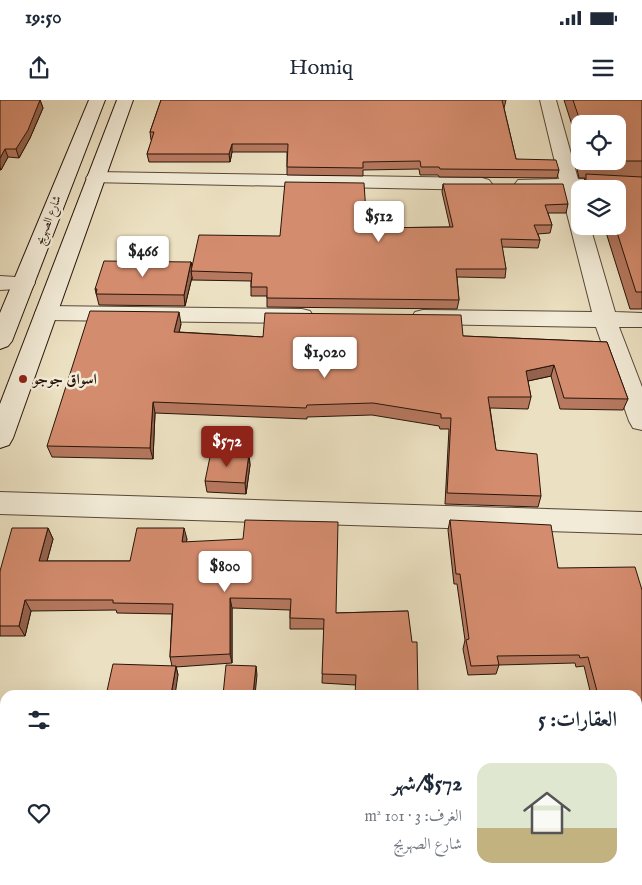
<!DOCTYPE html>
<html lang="ar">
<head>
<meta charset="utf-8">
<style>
	body { margin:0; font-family:"IM FELL English",Amiri,serif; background:#f6f6f7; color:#1f2937; direction:rtl; height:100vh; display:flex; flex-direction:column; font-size:19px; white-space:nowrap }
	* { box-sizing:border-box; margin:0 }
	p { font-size:16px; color:#747a83 }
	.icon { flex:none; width:28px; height:28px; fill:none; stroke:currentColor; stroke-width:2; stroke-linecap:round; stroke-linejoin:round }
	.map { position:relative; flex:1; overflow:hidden; direction:ltr }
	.side { position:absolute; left:0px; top:590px; width:642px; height:195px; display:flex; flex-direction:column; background:#fff; border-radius:15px 15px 0 0; box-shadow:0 5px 20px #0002; direction:rtl }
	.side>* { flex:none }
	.fabs { position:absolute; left:571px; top:15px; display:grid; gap:10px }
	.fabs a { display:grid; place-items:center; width:55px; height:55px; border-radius:10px; background:#fff; box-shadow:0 5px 20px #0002; font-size:25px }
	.price { position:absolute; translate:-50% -42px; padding:0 11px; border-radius:5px; background:#fff; color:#222; font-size:16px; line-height:32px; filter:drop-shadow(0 1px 2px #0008) }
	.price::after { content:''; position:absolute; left:50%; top:30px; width:15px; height:11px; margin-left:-8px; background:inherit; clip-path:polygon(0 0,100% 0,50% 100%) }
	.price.current { background:#8f2418; color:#fff }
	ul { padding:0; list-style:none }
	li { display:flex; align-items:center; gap:15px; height:125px; padding:0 25px }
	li+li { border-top:1px solid #e0e1e3 }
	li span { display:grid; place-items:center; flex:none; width:140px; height:100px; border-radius:15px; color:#555 }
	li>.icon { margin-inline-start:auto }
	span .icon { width:60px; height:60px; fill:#fffc; stroke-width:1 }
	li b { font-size:21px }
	h2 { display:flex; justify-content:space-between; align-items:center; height:60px; padding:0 25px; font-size:21px }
	.status { display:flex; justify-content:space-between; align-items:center; height:35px; padding:0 25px; background:#fff; direction:ltr }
	.status svg { height:14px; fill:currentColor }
	header { display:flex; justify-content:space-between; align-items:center; height:65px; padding:0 25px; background:#fff; font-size:22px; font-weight:600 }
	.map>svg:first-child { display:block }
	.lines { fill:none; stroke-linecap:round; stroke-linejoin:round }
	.street-casing { stroke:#594837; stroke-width:2 }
	.secondary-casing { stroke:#281509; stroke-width:2 }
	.street { fill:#f2ebd7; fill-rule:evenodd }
	.secondary { fill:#f2ebd7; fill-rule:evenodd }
	.wall { fill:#b6785f; stroke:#281509 }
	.shaded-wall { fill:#94624d; stroke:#281509 }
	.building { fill:#d48c6e; stroke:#281509 }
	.poi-dot { fill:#8f2418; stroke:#f2ebd7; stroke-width:2 }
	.labels { text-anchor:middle; stroke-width:5; stroke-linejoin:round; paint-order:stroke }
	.far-street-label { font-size:12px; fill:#281509; stroke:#f2ebd7 }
	.poi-label { font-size:15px; font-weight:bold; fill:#281509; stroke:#f2ebd7; text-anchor:start }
</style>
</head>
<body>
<div class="status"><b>19:50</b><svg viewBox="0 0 49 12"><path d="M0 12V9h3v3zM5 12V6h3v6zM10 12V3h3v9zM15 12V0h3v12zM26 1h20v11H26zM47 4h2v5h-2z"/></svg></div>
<header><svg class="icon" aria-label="menu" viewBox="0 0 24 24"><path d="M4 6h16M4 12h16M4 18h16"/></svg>Homiq<svg class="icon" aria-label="share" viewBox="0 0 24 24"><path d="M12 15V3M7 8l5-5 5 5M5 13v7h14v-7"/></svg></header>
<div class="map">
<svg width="642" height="785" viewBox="0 0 642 785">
	<rect width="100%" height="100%" fill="#ebe0c1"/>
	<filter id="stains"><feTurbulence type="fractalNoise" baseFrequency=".004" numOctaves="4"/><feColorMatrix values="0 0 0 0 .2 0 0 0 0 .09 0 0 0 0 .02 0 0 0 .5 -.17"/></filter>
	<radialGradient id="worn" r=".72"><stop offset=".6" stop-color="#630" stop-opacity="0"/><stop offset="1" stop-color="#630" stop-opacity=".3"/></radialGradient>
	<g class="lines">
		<!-- street casing -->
		<g class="street-casing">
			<g id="street">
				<polygon points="540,0 556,0 578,79 642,80 642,92 618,91 618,89 580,89 580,126 590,126 615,212 642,213 642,227 619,227 642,287 642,330 633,328 629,321 596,227 423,224 415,222 412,217 415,212 423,210 592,212 561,90 518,88 515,84 518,80 559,79"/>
				<polygon points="96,72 482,78 489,80 492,84 489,88 482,90 89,82 86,78 89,74"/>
				<polygon points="0,176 32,178 35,183 32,188 0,190"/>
				<polygon points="46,206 302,209 310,211 313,216 310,221 302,223 46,220 38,218 35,213 38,208"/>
				<polygon points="0,392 642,412 642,434 0,414"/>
				<rect x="0" y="698" width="5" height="36"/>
				<polygon points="638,733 642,733 642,771 638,770"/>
			</g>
		</g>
		<!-- secondary casing -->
		<g class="secondary-casing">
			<g id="secondary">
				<polygon points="89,0 105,0 12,241 8,246 0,249 0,213"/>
				<polygon points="117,0 133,0 13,338 9,345 0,348 0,304"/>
			</g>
		</g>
		<!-- street -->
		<use href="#street" class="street"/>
		<!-- secondary -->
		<use href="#secondary" class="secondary"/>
	</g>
	<!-- wall -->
	<g class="wall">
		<polygon points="0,0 40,0 43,8 30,38 19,58 8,57 1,70 0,70"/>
		<polygon points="161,0 506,0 504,8 516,59 559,70 557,78 439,77 438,75 420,75 419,69 363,70 363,76 287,75 287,52 232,52 230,62 149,62 147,54 152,40 151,40 150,32"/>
		<polygon points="564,0 642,0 642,209 630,209 604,126 618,126 618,89 582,89 585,78 579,78 577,69 580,56 580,61 618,61 618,24 580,24 580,50"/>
		<polygon points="443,84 568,104 566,113 548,113 552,125 550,133 538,134 540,140 538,148 502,147 506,169 505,178 457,177 459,200 457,209 267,207 267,196 251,196 251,181 192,180 192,177 185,206 99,205 95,189 191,162 192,167 280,136 367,128 450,127 442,92"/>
		<polygon points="181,224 179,232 263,237 463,236 607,242 628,299 623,310 560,309 551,276 528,281 531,297 528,309 490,308 496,350 541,396 538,407 445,404 449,329 440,329 439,326 372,315 307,317 307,319 155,313 153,359 52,357 47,346"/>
		<polygon points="249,354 250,365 246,394 207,392 205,381"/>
		<polygon points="450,420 558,468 642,490 642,632 638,632 638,595 591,595 584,566 576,567 575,563 499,565 496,574 468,575 463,549 465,540 457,484 454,484 448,430"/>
		<polygon points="48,428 53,439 47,461 130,461 187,439 186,442 336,513 408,511 355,585 322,583 324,529 290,529 290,510 232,508 232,563 176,567 178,575 107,591 172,566 170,557 172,514 117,513 116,510 31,511 25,536 0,536 0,471"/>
		<polygon points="585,780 638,780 642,785 586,785"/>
	</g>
	<!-- shaded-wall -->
	<g class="shaded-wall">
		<polygon points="40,0 43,8 30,38 19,58 16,49"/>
		<polygon points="232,44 232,52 230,62 229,54"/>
		<polygon points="5,49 8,57 1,70 0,67 0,58"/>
		<polygon points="191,162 193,171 191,171 192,177 185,206 184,195"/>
		<polygon points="179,212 181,224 176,244 174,232"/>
		<polygon points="554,265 551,276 523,282 526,271"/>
		<polygon points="153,302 155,313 153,359 150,348"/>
		<polygon points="249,354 250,365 246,394 245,383"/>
		<polygon points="48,428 53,439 44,472 39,461"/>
		<polygon points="184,428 187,439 184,453 182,442"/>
		<polygon points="230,498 232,508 232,563 230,554"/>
		<polygon points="25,500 31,511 25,536 19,526"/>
		<polygon points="176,566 178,575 175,595 171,595"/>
		<polygon points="256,566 257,575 255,595 253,595"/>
		<rect x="117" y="780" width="4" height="5"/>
	</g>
	<!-- building -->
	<g class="building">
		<polygon points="0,0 40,0 28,30 16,49 5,49 0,58"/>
		<polygon points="161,0 502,0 516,59 556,60 559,70 440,69 439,67 421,67 420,61 363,62 363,68 287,67 288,44 232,44 229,54 147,54 154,32 150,32"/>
		<polygon points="573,0 642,0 642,61 584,61 618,61 618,24 581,24"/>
		<polygon points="586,74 642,77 642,192 636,192 615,126 618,126 618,89 586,89"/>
		<polygon points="285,82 364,83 367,128 453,127 443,84 563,84 568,104 545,105 552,125 534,125 540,140 501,139 506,169 456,169 459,200 267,198 267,187 251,187 252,173 191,171 199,135 280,136"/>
		<polygon points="104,161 191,162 184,195 96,194 97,189 95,189"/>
		<polygon points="90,211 179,212 174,232 263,237 265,213 461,215 463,236 607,242 628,299 564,298 554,265 526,271 531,297 488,297 496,350 537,354 541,396 447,393 451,318 441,318 441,314 373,303 307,305 306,308 153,302 150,348 47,346"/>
		<polygon points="211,352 249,354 245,383 205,381"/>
		<polygon points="245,420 338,422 336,513 408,511 412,542 417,542 418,595 355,595 356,575 322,574 324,519 290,518 291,499 230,498 230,554 170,557 173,504 113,503 113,500 25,500 19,526 0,526 0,471 12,428 48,428 39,461 130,461 137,428 184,428 182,442 243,439"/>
		<polygon points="450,420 551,425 558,468 635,467 642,490 642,624 638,624 638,595 598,595 588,557 580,558 579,555 497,556 499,565 471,566 466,540 469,539 460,474 456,474"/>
		<polygon points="113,564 176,566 171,595 45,595 45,593 107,591"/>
		<polygon points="226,565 256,566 253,595 223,595"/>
		<polygon points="0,734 5,734 5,780 117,780 117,785 0,785"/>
		<polygon points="638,758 642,758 642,785 592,785 591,780 638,780"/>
		<polygon points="295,780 479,780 480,785 294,785"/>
	</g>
	<!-- markers -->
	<circle class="poi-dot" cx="23" cy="279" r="5"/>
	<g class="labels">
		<!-- far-street labels -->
		<g class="far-street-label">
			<text transform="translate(48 120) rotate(-69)" y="4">شارع الصهريج</text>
		</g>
		<!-- poi labels -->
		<g class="poi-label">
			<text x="33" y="284">اسواق جوجو</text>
		</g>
	</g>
	<rect width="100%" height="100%" filter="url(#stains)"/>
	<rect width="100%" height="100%" fill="url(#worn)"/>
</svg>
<div class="fabs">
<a><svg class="icon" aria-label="locate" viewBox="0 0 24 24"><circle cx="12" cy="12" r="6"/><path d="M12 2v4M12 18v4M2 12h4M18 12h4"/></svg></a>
<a><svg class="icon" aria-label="layers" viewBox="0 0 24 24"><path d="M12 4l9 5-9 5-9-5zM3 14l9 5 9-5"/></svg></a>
</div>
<b class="price" style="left:379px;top:143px">$512</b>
<b class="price" style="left:143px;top:178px">$466</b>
<b class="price" style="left:325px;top:279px">$1,020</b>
<b class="price current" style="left:227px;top:368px">$572</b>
<b class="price" style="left:225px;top:493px">$800</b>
<section class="side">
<h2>العقارات: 5<svg class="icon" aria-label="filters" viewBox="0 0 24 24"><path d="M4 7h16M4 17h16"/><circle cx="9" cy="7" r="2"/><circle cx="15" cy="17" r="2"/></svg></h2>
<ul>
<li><span style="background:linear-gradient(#dfe7d0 65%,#c2b280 0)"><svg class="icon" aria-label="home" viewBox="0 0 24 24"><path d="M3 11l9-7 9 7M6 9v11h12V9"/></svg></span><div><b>$572/شهر</b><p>الغرف: 3 · 101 m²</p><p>شارع الصهريج</p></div><svg class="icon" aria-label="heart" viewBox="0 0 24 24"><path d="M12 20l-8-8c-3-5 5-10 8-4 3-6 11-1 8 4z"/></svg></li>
</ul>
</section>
</div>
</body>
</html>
